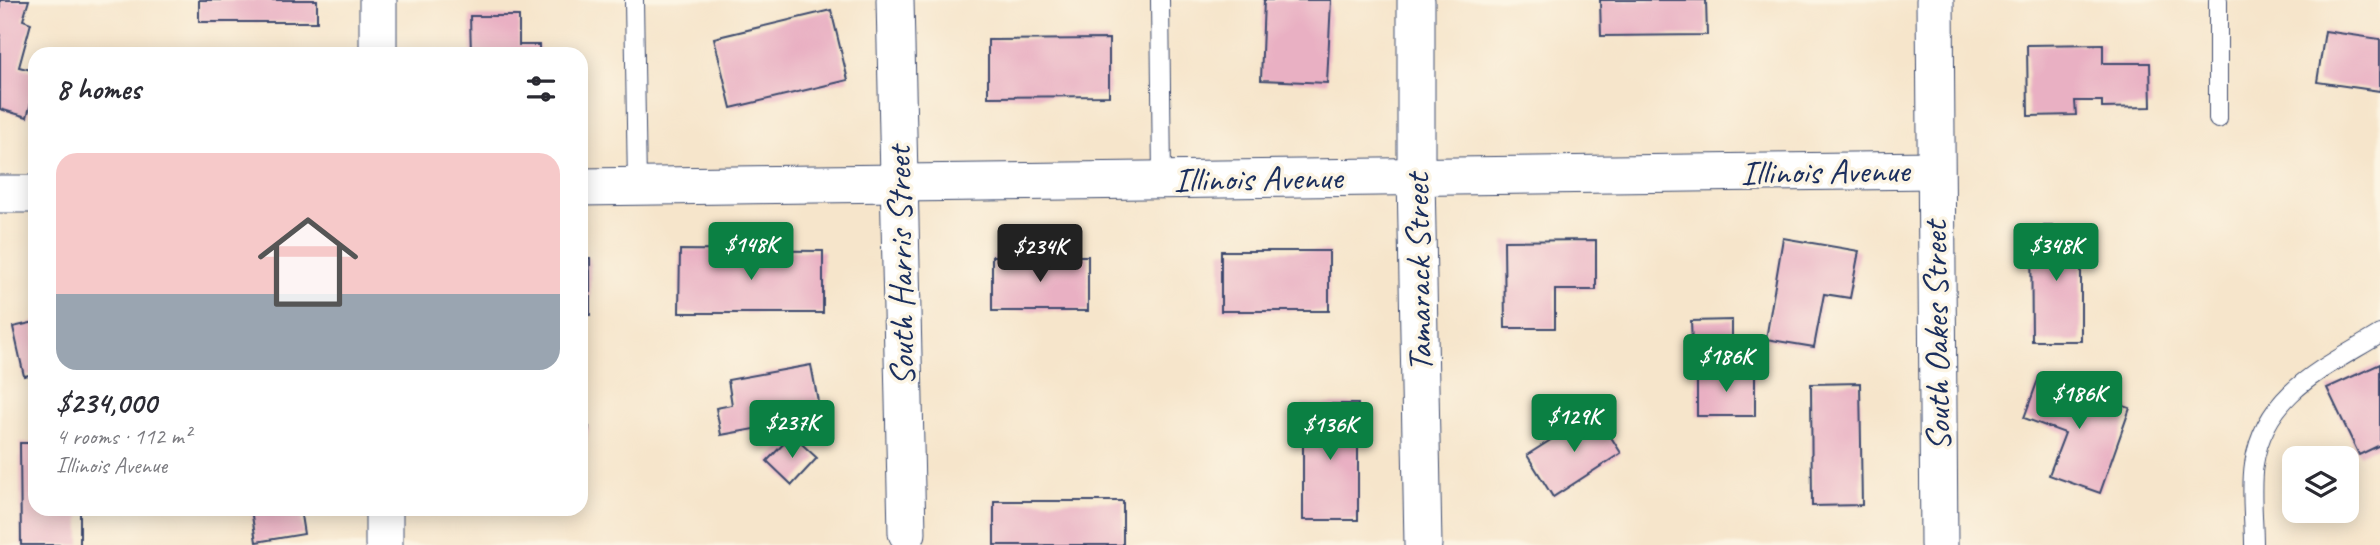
<!DOCTYPE html>
<html lang="en">
<head>
<meta charset="utf-8">
<style>
	body { margin:0; font-family:Caveat,sans-serif; background:#f7f7f7; color:#2b2b33; height:100vh; display:flex; flex-direction:column; font-size:26px; white-space:nowrap }
	* { box-sizing:border-box; margin:0 }
	p { font-size:23px; color:#7c7c81 }
	.icon { flex:none; width:38px; height:38px; fill:none; stroke:currentColor; stroke-width:2; stroke-linecap:round; stroke-linejoin:round }
	.map { position:relative; flex:1; overflow:hidden }
	.side { position:absolute; left:28px; top:47px; width:560px; height:469px; display:flex; flex-direction:column; background:#fff; border-radius:21px; box-shadow:0 4px 18px #0003 }
	.side>* { flex:none }
	.controls { position:absolute; left:2282px; top:446px; display:grid; gap:14px }
	.controls a { display:grid; place-items:center; width:77px; height:77px; border-radius:14px; background:#fff; box-shadow:0 4px 18px #0003; font-size:35px }
	.price { position:absolute; translate:-50% -60px; padding:0 16px; border-radius:7px; background:#0b8043; color:#fff; font-size:23px; line-height:46px; filter:drop-shadow(0 2px 4px #0008) }
	.price::after { content:''; position:absolute; left:50%; top:42px; width:21px; height:16px; margin-left:-10px; background:inherit; clip-path:polygon(0 0,100% 0,50% 100%) }
	.price.active { background:#222; color:#fff }
	ul { padding:0; list-style:none }
	li { display:grid; align-content:center; gap:14px; height:371px; padding:0 28px }
	li+li { border-top:2px solid #e1e1e2 }
	li span { display:grid; place-items:center; height:217px; border-radius:21px; color:#555 }
	li>.icon { margin-inline-start:auto }
	span .icon { width:126px; height:126px; fill:#fffc; stroke-width:1 }
	li b { font-size:30px }
	h2 { display:flex; justify-content:space-between; align-items:center; height:84px; padding:0 28px; font-size:30px }
	.map>svg:first-child { display:block }
	.building { fill:#e9b0c3 }
	.lines { fill:none; stroke-linecap:round; stroke-linejoin:round }
	.service-casing { stroke:#3c4a6e; stroke-width:20 }
	.minor-casing { stroke:#3c4a6e; stroke-width:39 }
	.service { stroke:#fff; stroke-width:18 }
	.minor { stroke:#fff; stroke-width:37 }
	.labels { text-anchor:middle; stroke-width:7; stroke-linejoin:round; paint-order:stroke }
	.street-label { font-size:35px; fill:#1b2f5e; stroke:#fcf5e5 }
</style>
</head>
<body>
<div class="map">
<svg width="2380" height="545" viewBox="0 0 2380 545">
	<rect width="100%" height="100%" fill="#fcf5e5"/>
	<filter id="ink" filterUnits="userSpaceOnUse"><feTurbulence type="fractalNoise" baseFrequency=".0143" numOctaves="2"/><feDisplacementMap in="SourceGraphic" scale="14" xChannelSelector="R" yChannelSelector="G"/><feConvolveMatrix kernelMatrix="1 2 1 2 8 2 1 2 1" color-interpolation-filters="sRGB"/></filter>
	<filter id="wash" filterUnits="userSpaceOnUse"><feTurbulence type="fractalNoise" baseFrequency=".00686" numOctaves="4" result="noise"/><feDisplacementMap in="SourceGraphic" scale="28" xChannelSelector="R" yChannelSelector="G"/><feGaussianBlur stdDeviation="1.57" result="paint"/><feColorMatrix in="noise" values="0 0 0 0 0 0 0 0 0 0 0 0 0 0 0 0 0 1.4 0 .05"/><feComposite in="paint" operator="in"/></filter>
	<g filter="url(#wash)">
		<rect width="100%" height="100%" fill="#f6e5cb"/>
		<g id="blocks">
			<!-- building -->
			<g class="building">
				<polygon points="0,0 29,0 23,20 31,23 19,67 35,71 35,89 27,117 0,109"/>
				<rect x="199" y="0" width="118" height="22"/>
				<polygon points="1264,0 1331,0 1327,83 1261,80"/>
				<polygon points="1600,0 1706,0 1707,35 1601,36"/>
				<polygon points="831,10 848,80 731,108 714,38"/>
				<polygon points="470,16 519,16 519,45 539,45 539,54 471,54"/>
				<polygon points="2325,31 2380,39 2380,91 2317,82"/>
				<polygon points="1109,39 1109,96 988,97 988,40"/>
				<polygon points="2103,44 2103,63 2150,63 2151,107 2102,108 2102,101 2075,101 2076,115 2028,116 2027,45"/>
				<polygon points="2031,226 2081,226 2081,341 2032,341"/>
				<polygon points="1783,238 1859,251 1850,298 1824,294 1814,347 1766,339"/>
				<polygon points="1596,240 1596,290 1555,290 1555,328 1505,328 1504,241"/>
				<polygon points="680,250 823,251 823,313 679,313"/>
				<rect x="1221" y="251" width="108" height="60"/>
				<rect x="992" y="256" width="96" height="55"/>
				<rect x="581" y="258" width="9" height="57"/>
				<polygon points="1732,320 1732,345 1692,345 1691,321"/>
				<polygon points="35,322 35,374 24,376 13,327"/>
				<polygon points="2380,364 2380,445 2359,455 2327,388"/>
				<polygon points="811,365 821,417 721,435 716,408 732,405 728,380"/>
				<rect x="1697" y="371" width="58" height="45"/>
				<polygon points="2039,377 2130,408 2100,493 2049,475 2065,433 2024,418"/>
				<polygon points="1860,383 1862,505 1812,506 1811,384"/>
				<rect x="1303" y="404" width="55" height="116"/>
				<polygon points="1595,412 1621,453 1553,497 1527,455"/>
				<polygon points="581,425 589,427 582,461 581,460"/>
				<polygon points="792,435 817,458 792,485 767,461"/>
				<polygon points="20,443 35,443 35,509 80,509 80,545 21,545"/>
				<rect x="994" y="501" width="129" height="44"/>
				<polygon points="251,509 300,509 304,534 256,542"/>
			</g>
		</g>
	</g>
	<g filter="url(#ink)">
		<use href="#blocks" fill-opacity="0" stroke="#3c4a6e" stroke-width="2"/>
		<g class="lines">
			<!-- service casing -->
			<g class="service-casing">
				<g id="service">
					<polyline points="634,0 637,186"/>
					<polyline points="1160,0 1162,179"/>
					<polyline points="2218,0 2218,119"/>
					<path d="M 2254,545 C 2254,520 2250,488 2254,464 C 2265,392 2325,368 2380,334"/>
				</g>
			</g>
			<!-- minor casing -->
			<g class="minor-casing">
				<g id="minor">
					<polyline points="378,0 378,54"/>
					<polyline points="895,0 907,533"/>
					<polyline points="1416,0 1416,176 1423,545"/>
					<polyline points="1935,0 1939,545"/>
					<polyline points="581,187 1934,170"/>
					<polyline points="0,194 35,194"/>
					<polyline points="384,509 384,545"/>
				</g>
			</g>
			<!-- service -->
			<use href="#service" class="service"/>
			<!-- minor -->
			<use href="#minor" class="minor"/>
		</g>
	</g>
	<g class="labels">
		<!-- street labels -->
		<g class="street-label">
			<text transform="translate(1825 171) rotate(-1)" y="12">Illinois Avenue</text>
			<text transform="translate(1258 178) rotate(-1)" y="12">Illinois Avenue</text>
			<text transform="translate(900 266) rotate(-91)" y="12">South Harris Street</text>
			<text transform="translate(1418 273) rotate(-91)" y="12">Tamarack Street</text>
			<text transform="translate(1936 336) rotate(-91)" y="12">South Oakes Street</text>
		</g>
	</g>
</svg>
<div class="controls">
<a><svg class="icon" aria-label="layers" viewBox="0 0 24 24"><path d="M12 4l9 5-9 5-9-5zM3 14l9 5 9-5"/></svg></a>
</div>
<b class="price" style="left:751px;top:282px">$148K</b>
<b class="price" style="left:2056px;top:283px">$348K</b>
<b class="price active" style="left:1040px;top:284px">$234K</b>
<b class="price" style="left:1726px;top:394px">$186K</b>
<b class="price" style="left:2079px;top:431px">$186K</b>
<b class="price" style="left:1574px;top:454px">$129K</b>
<b class="price" style="left:792px;top:460px">$237K</b>
<b class="price" style="left:1330px;top:462px">$136K</b>
<section class="side">
<h2>8 homes<svg class="icon" aria-label="filters" viewBox="0 0 24 24"><path d="M4 7h16M4 17h16"/><circle cx="9" cy="7" r="2"/><circle cx="15" cy="17" r="2"/></svg></h2>
<ul>
<li><span style="background:linear-gradient(#f6c9c9 65%,#9aa5b1 0)"><svg class="icon" aria-label="home" viewBox="0 0 24 24"><path d="M3 11l9-7 9 7M6 9v11h12V9"/></svg></span><div><b>$234,000</b><p>4 rooms · 112 m²</p><p>Illinois Avenue</p></div></li>
</ul>
</section>
</div>
</body>
</html>
